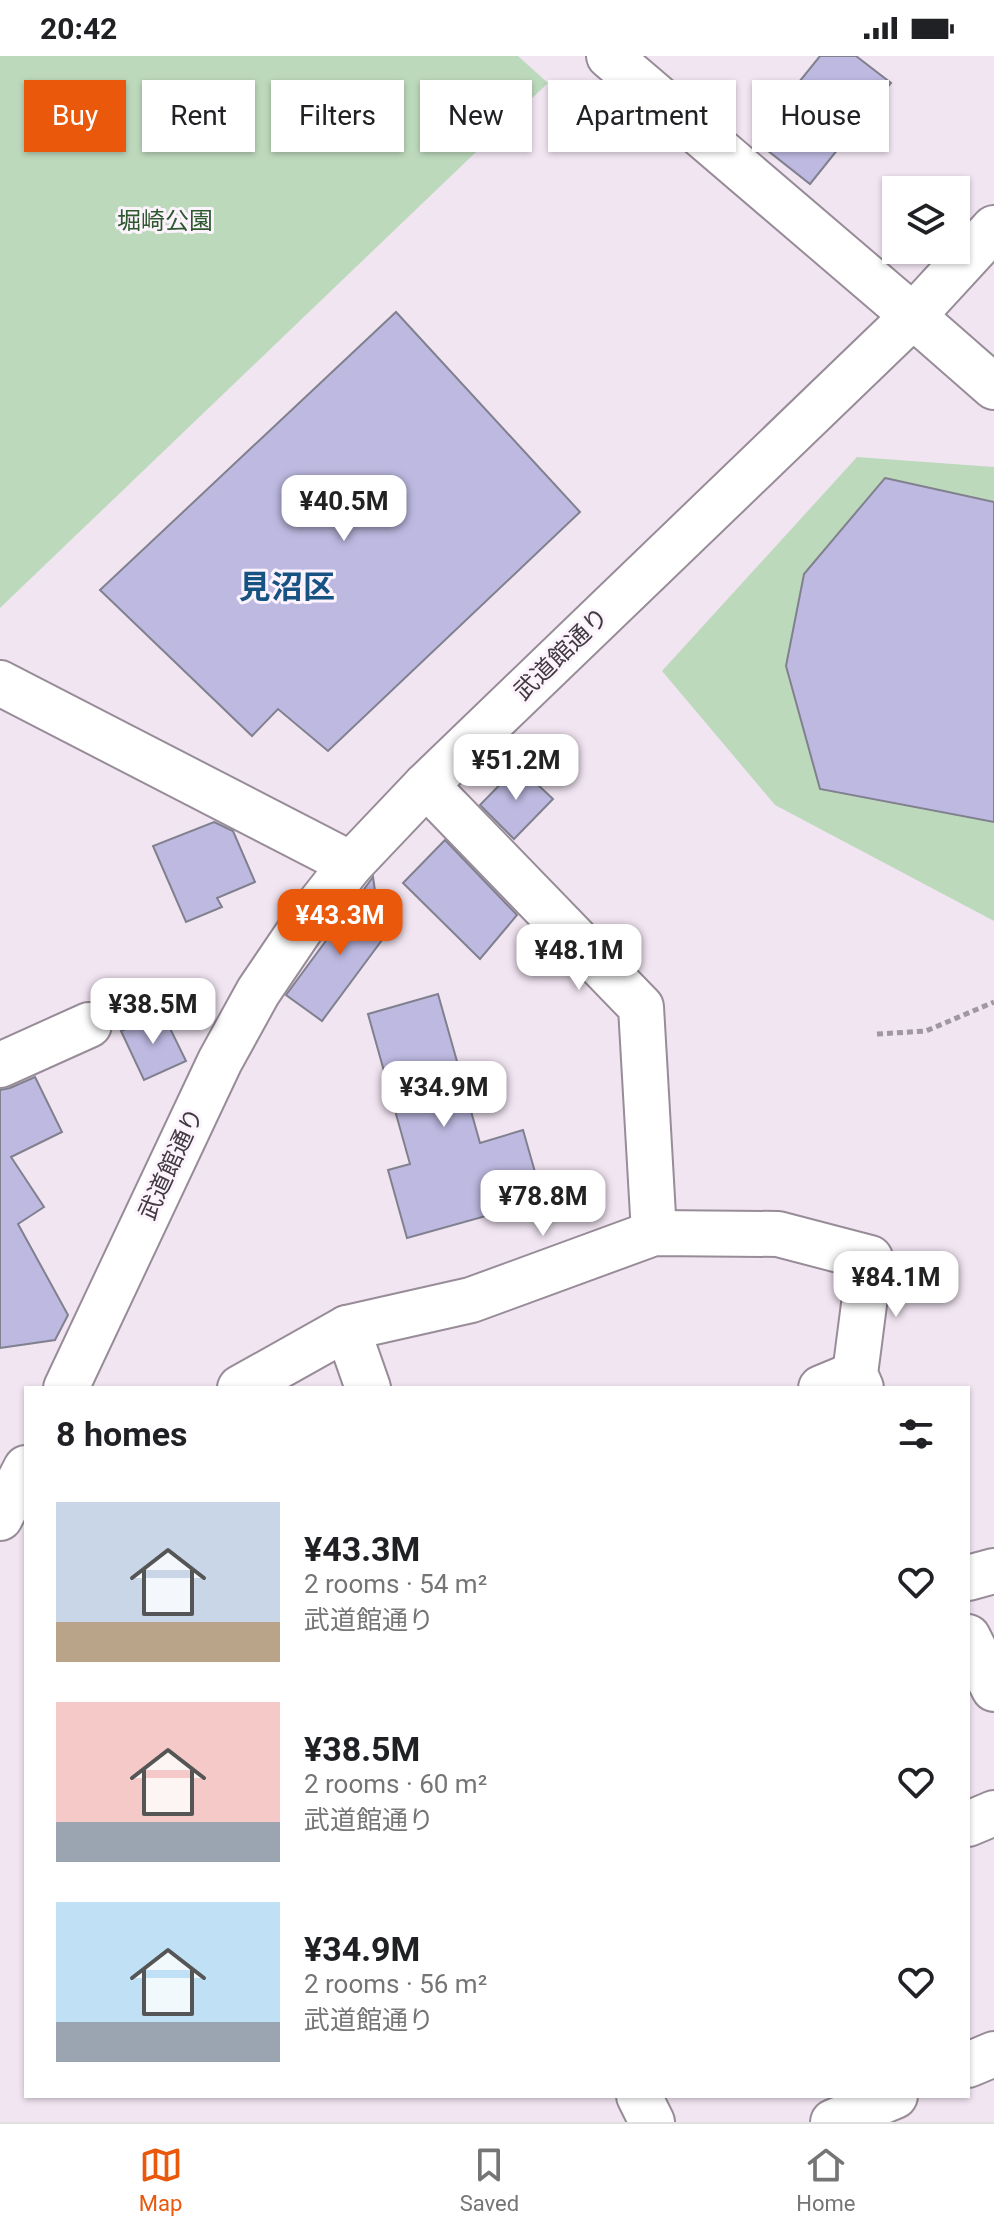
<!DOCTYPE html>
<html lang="en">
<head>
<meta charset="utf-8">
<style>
	body { margin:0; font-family:Roboto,"Noto Sans JP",sans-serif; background:#f2f2f2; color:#202124; height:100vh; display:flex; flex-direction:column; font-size:30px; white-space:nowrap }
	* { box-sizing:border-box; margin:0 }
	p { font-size:26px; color:#757577 }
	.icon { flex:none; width:44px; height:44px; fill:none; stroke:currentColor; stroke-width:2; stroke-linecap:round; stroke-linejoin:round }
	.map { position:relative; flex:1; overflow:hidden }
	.sheet { position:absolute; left:24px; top:1330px; width:946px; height:712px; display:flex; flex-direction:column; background:#fff; border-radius:0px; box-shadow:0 2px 6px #0004 }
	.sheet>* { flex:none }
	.hud { position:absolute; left:24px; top:24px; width:946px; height:72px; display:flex; gap:16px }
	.controls { position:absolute; left:882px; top:120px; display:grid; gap:16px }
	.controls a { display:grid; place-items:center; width:88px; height:88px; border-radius:0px; background:#fff; box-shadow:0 2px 6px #0004; font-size:40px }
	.price { position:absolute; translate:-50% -68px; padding:0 18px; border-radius:16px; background:#fff; color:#222; font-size:26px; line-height:52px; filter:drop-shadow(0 2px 4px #0008) }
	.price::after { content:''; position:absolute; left:50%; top:48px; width:24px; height:18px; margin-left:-12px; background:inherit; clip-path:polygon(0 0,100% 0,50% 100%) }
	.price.on { background:#ea580c; color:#fff }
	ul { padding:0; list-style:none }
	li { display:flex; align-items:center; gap:24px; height:200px; padding:0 32px }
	li span { display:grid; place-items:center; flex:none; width:224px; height:160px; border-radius:0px; color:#555 }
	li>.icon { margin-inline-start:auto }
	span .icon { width:96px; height:96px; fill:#fffc; stroke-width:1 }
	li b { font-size:34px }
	h2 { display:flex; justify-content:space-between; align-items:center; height:96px; padding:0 32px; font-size:34px }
	.chip { padding:0 28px; border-radius:0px; background:#fff; box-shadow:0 2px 6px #0004; font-size:28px; line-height:72px }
	.chip.on { background:#ea580c; color:#fff }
	.status { display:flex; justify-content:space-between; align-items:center; height:56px; padding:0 40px; background:#fff; direction:ltr }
	.status svg { height:22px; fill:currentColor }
	.tab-bar { display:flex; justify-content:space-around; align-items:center; height:112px; border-top:2px solid #e0e0e0; background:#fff; font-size:22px; color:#757577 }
	.tab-bar a { display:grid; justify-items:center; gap:4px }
	.tab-bar .on { color:#ea580c }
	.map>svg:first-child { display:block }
	.green { fill:#bdd9bc }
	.building { fill:#bdb9e1; stroke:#81808e; stroke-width:2 }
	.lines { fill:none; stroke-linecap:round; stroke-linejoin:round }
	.street-casing { stroke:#978c98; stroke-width:48 }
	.secondary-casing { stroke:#978c98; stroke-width:48 }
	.path { stroke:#a097a1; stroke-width:5; stroke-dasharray:6 4; stroke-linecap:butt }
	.street { stroke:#fff; stroke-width:44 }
	.secondary { stroke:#fff; stroke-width:44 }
	.labels { text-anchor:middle; stroke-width:6; stroke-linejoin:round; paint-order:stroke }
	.park-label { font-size:24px; fill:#2c592d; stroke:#fdf3fd }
	.street-label { font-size:24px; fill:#3f3b40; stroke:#fdf3fd }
	.district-label { font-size:32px; font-weight:bold; fill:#165383; stroke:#fdf3fd }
</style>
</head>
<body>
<div class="status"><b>20:42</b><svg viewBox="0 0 49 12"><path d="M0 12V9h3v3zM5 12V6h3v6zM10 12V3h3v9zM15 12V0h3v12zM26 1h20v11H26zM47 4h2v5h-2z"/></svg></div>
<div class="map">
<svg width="994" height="2066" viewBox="0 0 994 2066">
	<rect width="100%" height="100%" fill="#f1e5f2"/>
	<!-- green -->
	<g class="green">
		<polygon points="0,0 518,0 548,27 0,552"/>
		<polygon points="857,401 994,411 994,865 775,749 662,615"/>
	</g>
	<!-- building -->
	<g class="building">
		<polygon points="820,0 856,0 891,27 810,128 753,83"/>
		<polygon points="396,256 580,456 328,695 278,653 252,680 100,534"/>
		<polygon points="885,422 994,446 994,766 820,733 786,610 804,518"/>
		<polygon points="518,710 553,743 514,783 480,749"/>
		<polygon points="214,766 233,775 255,826 217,842 222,851 186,866 153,790"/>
		<polygon points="445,784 517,859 480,903 403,827"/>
		<polygon points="373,821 382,884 322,965 286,939"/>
		<polygon points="438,938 480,1087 523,1074 543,1144 407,1182 388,1114 410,1108 368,958"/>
		<polygon points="162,956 186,1005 144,1024 121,975"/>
		<polygon points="35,1021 62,1076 11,1101 44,1151 18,1168 68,1259 55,1284 0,1292 0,1034 10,1032"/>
	</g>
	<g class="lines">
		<!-- street casing -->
		<g class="street-casing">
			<g id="street">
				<polyline points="609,0 913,260"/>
				<polyline points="0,627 351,808"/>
				<polyline points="426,729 641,951 654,1177"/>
				<polyline points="0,1009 89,969"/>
				<polyline points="347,1272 368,1332"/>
				<polyline points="240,1332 347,1272 471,1244 654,1177 778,1178 870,1202 855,1318 861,1332"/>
				<polyline points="821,1332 855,1318"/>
				<polyline points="968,1522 994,1515"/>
				<polyline points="968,1581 994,1633"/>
				<polyline points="968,1768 994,1757"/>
				<polyline points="968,2009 994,1998"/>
				<polyline points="639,2040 652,2066"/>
				<polyline points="833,2066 895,2040"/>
			</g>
		</g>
		<!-- secondary casing -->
		<g class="secondary-casing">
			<g id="secondary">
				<polyline points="913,260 994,331"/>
				<polyline points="66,1332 220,1005 258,936 306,865 351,808 426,729 913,260 994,172"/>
				<polyline points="0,1462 26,1412"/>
			</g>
		</g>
		<!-- path -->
		<polyline class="path" points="877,978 926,975 994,946"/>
		<!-- street -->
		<use href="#street" class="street"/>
		<!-- secondary -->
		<use href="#secondary" class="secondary"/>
	</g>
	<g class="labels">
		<!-- park labels -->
		<g class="park-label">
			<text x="165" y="173">堀崎公園</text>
		</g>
		<!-- street labels -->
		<g class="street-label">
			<text transform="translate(561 598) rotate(-44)" y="8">武道館通り</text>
			<text transform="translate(171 1108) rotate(-65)" y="8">武道館通り</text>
		</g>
		<!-- district labels -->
		<g class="district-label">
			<text x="287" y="542">見沼区</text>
		</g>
	</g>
</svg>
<div class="controls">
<a><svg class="icon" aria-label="layers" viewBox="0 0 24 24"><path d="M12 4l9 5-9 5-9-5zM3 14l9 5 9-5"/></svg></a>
</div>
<b class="price" style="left:344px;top:487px">¥40.5M</b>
<b class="price" style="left:516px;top:746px">¥51.2M</b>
<b class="price on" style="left:340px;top:901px">¥43.3M</b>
<b class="price" style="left:579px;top:936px">¥48.1M</b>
<b class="price" style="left:153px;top:990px">¥38.5M</b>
<b class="price" style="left:444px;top:1073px">¥34.9M</b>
<b class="price" style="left:543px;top:1182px">¥78.8M</b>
<b class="price" style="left:896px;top:1263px">¥84.1M</b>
<div class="hud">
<a class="chip on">Buy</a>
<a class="chip">Rent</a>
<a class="chip">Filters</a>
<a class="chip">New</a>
<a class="chip">Apartment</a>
<a class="chip">House</a>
</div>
<section class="sheet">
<h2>8 homes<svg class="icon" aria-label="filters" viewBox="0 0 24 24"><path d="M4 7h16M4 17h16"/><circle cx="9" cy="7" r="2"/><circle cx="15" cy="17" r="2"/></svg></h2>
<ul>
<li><span style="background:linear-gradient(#c9d6e8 75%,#b9a48a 0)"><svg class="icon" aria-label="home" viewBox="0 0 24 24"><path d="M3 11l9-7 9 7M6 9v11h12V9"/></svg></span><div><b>¥43.3M</b><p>2 rooms · 54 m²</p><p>武道館通り</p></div><svg class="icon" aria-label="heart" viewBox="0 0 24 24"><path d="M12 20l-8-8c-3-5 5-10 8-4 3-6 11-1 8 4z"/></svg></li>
<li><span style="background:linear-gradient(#f6c9c9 75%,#9aa5b1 0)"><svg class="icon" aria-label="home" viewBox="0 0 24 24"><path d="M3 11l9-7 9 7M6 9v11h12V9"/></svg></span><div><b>¥38.5M</b><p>2 rooms · 60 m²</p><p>武道館通り</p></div><svg class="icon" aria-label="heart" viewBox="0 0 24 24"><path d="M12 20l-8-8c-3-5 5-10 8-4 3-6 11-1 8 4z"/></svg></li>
<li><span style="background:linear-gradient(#bfe0f5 75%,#9aa5b1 0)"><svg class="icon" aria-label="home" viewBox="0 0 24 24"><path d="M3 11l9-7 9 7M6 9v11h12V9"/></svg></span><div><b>¥34.9M</b><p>2 rooms · 56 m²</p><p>武道館通り</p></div><svg class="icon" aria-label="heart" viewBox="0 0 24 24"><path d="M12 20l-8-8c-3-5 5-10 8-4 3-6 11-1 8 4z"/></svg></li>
</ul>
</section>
</div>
<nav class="tab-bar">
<a class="on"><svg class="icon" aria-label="map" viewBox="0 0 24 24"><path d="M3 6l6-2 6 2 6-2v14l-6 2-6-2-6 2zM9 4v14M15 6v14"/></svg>Map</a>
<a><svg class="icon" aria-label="saved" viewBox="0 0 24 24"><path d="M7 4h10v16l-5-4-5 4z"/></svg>Saved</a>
<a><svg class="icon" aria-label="home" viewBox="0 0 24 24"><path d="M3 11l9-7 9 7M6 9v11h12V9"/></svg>Home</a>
</nav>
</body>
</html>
